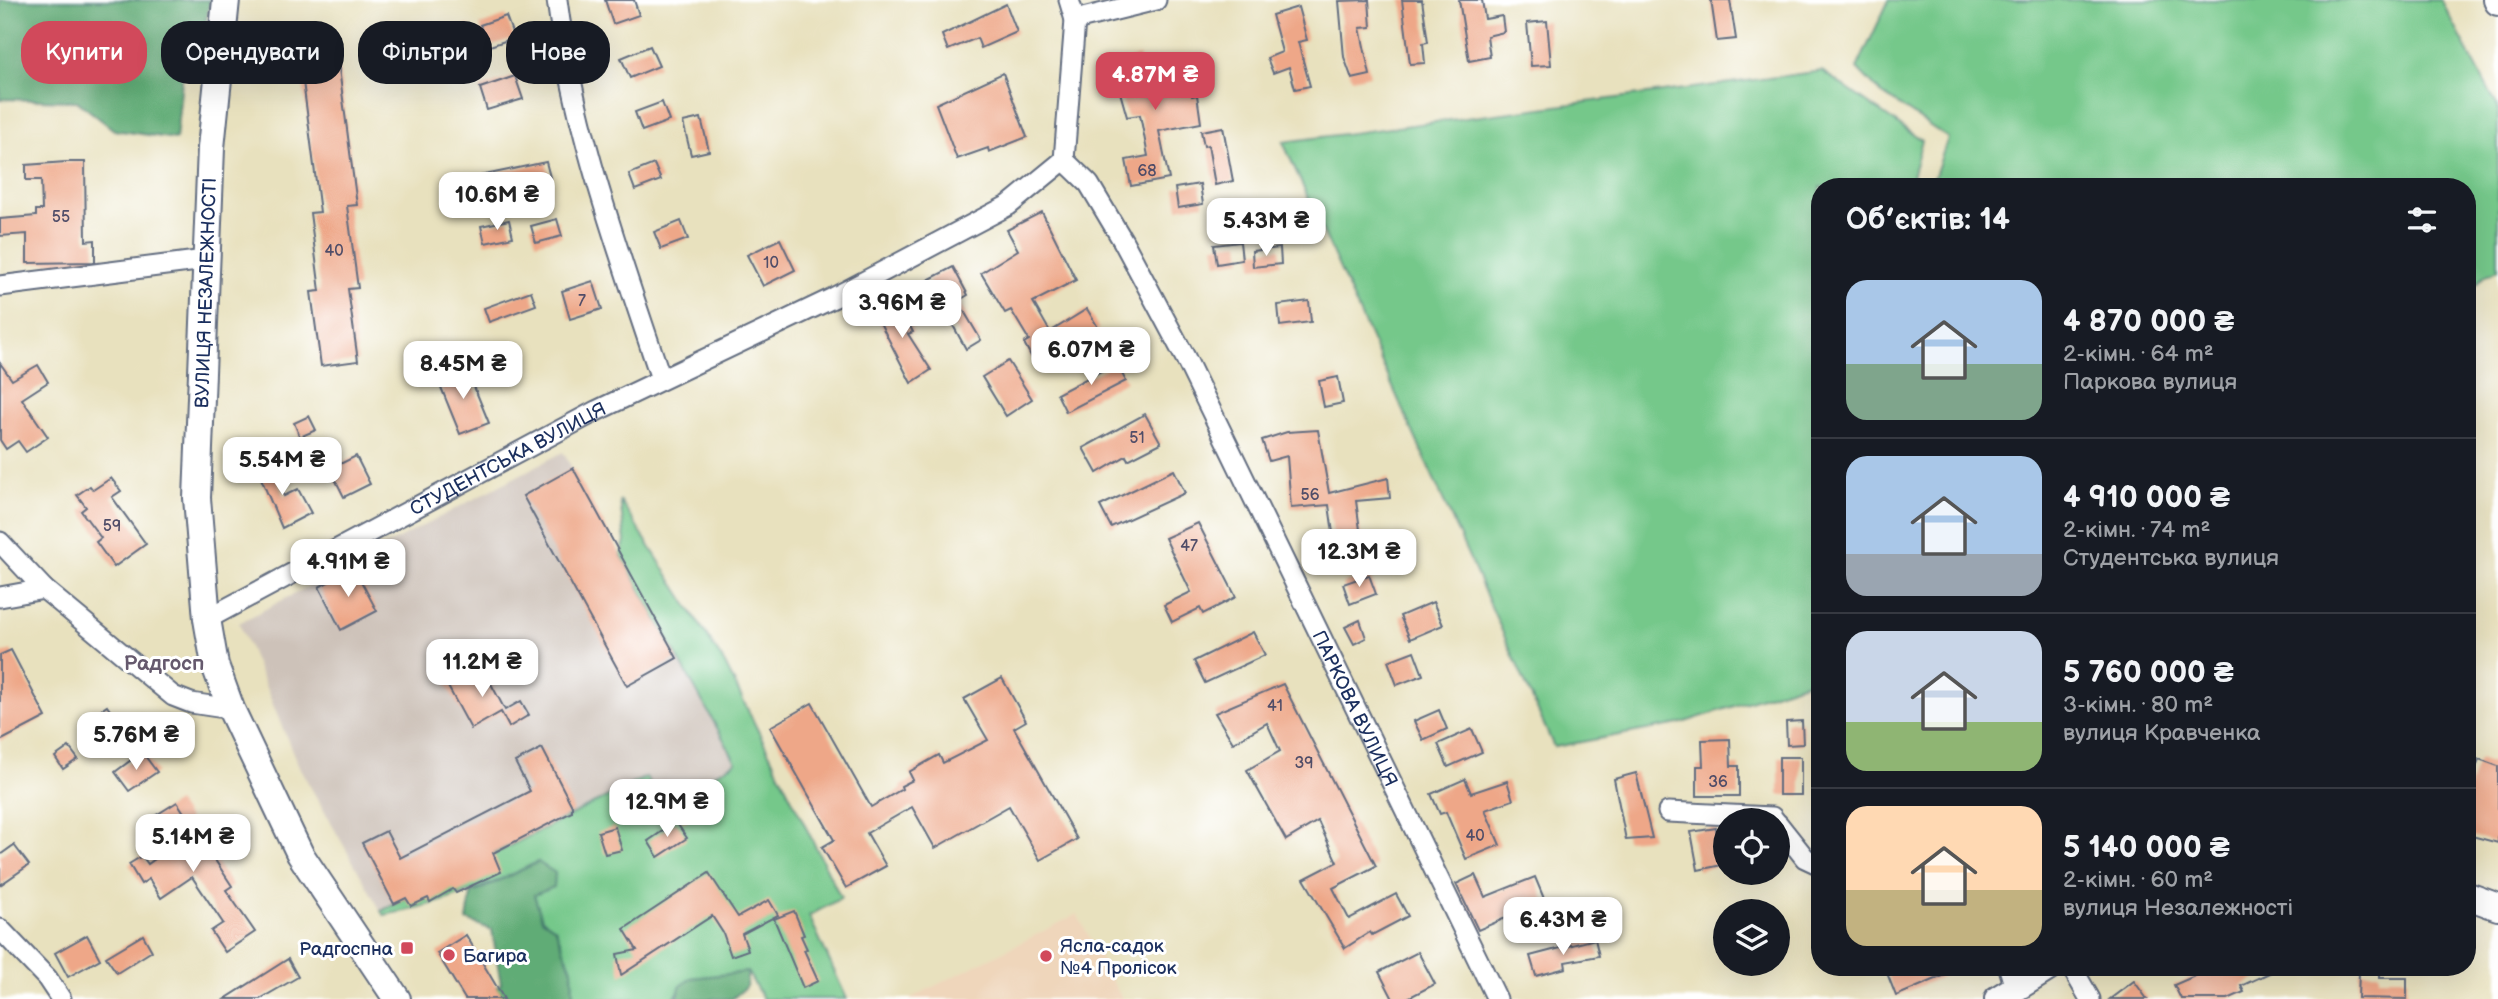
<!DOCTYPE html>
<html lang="uk">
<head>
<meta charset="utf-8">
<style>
	body { margin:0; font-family:"Balsamiq Sans",sans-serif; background:#20242c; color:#f1f3f6; height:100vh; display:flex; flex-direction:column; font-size:26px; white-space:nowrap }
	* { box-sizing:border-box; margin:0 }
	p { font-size:23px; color:#9ea1a6 }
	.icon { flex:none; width:38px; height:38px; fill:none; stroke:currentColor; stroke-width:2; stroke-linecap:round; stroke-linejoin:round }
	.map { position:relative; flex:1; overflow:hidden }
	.side { position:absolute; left:1811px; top:178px; width:665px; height:798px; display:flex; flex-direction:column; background:#171b24; border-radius:28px; box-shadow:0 7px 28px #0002 }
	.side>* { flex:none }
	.top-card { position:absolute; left:21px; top:21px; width:665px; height:63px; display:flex; gap:14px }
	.buttons { position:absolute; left:1713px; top:808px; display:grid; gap:14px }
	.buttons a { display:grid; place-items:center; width:77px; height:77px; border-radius:50%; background:#171b24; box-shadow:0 7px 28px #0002; font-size:35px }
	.price { position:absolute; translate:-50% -60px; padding:0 16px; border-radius:14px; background:#fff; color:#222; font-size:23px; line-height:46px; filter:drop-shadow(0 2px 4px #0008) }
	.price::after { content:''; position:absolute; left:50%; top:42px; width:21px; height:16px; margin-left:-10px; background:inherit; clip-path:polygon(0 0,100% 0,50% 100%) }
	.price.current { background:#d1495b; color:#fff }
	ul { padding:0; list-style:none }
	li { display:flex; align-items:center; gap:21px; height:175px; padding:0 35px }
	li+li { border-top:2px solid #363941 }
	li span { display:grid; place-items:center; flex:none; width:196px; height:140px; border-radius:21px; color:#555 }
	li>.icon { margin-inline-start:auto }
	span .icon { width:84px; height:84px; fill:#fffc; stroke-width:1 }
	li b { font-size:30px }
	h2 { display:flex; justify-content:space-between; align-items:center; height:84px; padding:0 35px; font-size:30px }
	.chip { padding:0 24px; border-radius:28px; background:#171b24; box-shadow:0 7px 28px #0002; font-size:24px; line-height:63px }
	.chip.current { background:#d1495b; color:#fff }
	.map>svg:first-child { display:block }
	.built { fill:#efd6bb }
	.industrial { fill:#cdc2b9 }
	.green { fill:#75c88a; stroke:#487c74; stroke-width:2 }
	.forest { fill:#60ac76; stroke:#3e6e6a; stroke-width:2 }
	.building { fill:#eea788 }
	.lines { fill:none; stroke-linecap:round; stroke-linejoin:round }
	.street-casing { stroke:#636d80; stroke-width:23 }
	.secondary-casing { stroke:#636d80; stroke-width:30 }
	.street { stroke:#fff; stroke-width:19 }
	.secondary { stroke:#fff; stroke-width:26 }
	.poi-dot { fill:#d1495b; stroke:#fff; stroke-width:2.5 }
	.labels { text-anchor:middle; stroke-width:6; stroke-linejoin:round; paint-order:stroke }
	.number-label { font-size:16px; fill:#504d68 }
	.street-label { font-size:19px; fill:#1b2f5e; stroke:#fff }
	.poi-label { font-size:19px; fill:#1b2f5e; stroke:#fff; text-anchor:start }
	.neighbourhood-label { font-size:21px; font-weight:bold; fill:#65596d; stroke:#fff }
</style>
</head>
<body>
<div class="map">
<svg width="2498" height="999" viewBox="0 0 2498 999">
	<rect width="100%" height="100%" fill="#fff"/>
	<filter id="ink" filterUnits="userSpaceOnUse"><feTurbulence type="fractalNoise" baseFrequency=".0143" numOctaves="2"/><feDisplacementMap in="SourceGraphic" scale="14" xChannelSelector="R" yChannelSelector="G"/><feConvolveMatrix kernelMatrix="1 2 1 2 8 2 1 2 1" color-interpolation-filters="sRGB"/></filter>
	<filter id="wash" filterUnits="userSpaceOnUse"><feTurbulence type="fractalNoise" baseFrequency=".00686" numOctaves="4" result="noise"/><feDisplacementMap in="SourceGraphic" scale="28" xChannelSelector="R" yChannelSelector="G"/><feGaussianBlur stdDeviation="1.57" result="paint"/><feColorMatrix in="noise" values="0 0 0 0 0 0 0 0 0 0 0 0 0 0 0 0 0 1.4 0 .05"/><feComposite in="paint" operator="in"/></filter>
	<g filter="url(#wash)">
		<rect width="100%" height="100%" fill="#e8e1be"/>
		<!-- built -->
		<polygon class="built" points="1077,914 1122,999 909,999"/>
		<!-- industrial -->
		<polygon class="industrial" points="563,452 737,762 663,804 647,777 381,911 298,765 239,623"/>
		<!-- green -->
		<g class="green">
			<polygon points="1889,0 2441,0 2498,107 2498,270 2484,276 2468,293 2468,187 1931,187 1948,138 1881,93 1857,68"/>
			<polygon points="1822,71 1922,141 1909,187 1820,187 1820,678 1679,724 1554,747 1283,142"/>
			<path d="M 620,500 L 725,664 L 841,898 L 809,916 L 847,999 L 763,999 L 748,973 L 691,978 L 673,999 L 573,999 L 572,969 L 555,928 L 542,919 L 534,895 L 538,862 C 486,887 441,905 384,915 L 381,911 L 646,777 L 663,803 L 736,762 L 621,555 L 625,541 Z"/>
		</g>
		<!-- forest -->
		<g class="forest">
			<polygon points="0,0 210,0 202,43 185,51 176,139 114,130 77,101 0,99"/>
			<polygon points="538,862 555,873 554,887 534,895 542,919 555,928 572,970 573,999 478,999 501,984 492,930 467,920 471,894"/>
			<polygon points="748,972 746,987 732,999 673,999 678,997 680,987 691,978"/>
		</g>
		<g id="blocks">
			<!-- building -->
			<g class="building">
				<polygon points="605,0 634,0 639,15 613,24"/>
				<polygon points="1369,0 1371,27 1360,28 1370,75 1352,79 1344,57 1339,1"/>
				<polygon points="1402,0 1422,0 1428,42 1423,43 1425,63 1410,64"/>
				<polygon points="1459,0 1482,0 1485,19 1502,16 1504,32 1487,36 1490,57 1469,61"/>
				<polygon points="1711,0 1730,0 1736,39 1717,41"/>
				<polygon points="1006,4 1017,32 981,48 977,38 948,50 942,35"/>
				<polygon points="1298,7 1307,40 1298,42 1310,86 1295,89 1289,67 1273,73 1267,58 1282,52 1272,15"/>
				<polygon points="506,16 514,38 487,47 480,25"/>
				<polygon points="1547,21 1551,65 1531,66 1527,23"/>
				<polygon points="398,23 403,38 380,46 375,32"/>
				<polygon points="469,25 475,40 447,50 441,34"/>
				<polygon points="650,46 659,66 630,78 621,58"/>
				<polygon points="1139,56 1144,75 1184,65 1192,96 1197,95 1201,123 1159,131 1169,179 1131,186 1126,160 1148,156 1140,115 1127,117 1112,64"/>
				<polygon points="338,61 357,205 347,206 358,288 348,289 358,361 321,366 311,292 320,291 310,213 320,212 301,66"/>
				<polygon points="1003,73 1027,137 989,152 988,148 957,159 936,104"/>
				<polygon points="515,76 523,99 487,110 480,88"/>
				<polygon points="662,102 669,121 642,131 635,112"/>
				<polygon points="701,118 709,151 691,155 683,122"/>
				<polygon points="1223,127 1233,181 1215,185 1208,145 1204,146 1201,131"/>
				<polygon points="66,162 85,162 86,241 95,240 95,262 27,263 27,234 0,236 0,219 36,216 36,210 42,210 41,180 26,180 26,165"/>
				<polygon points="546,162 551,181 479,194 475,177"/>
				<polygon points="654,164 661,180 635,190 629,174"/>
				<polygon points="1200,184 1203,204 1178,208 1175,188"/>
				<polygon points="1042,212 1076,280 1033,302 1057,344 1032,358 1024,343 1029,340 1011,310 1005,313 981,273 1018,250 1007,230"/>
				<polygon points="557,219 562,236 536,243 531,226"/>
				<polygon points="509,220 513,237 485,243 481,226"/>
				<polygon points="681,221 688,239 661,249 654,232"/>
				<polygon points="780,239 795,270 763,286 747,255"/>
				<polygon points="1240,242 1242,260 1217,264 1214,245"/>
				<polygon points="1280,248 1281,264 1253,267 1252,251"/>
				<polygon points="953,267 968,295 958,301 981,340 966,349 928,280"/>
				<polygon points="593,281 602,309 570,319 562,291"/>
				<polygon points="531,291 536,305 489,322 484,308"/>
				<polygon points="896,299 913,332 908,334 931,370 911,383 874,311"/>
				<polygon points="1309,301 1311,322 1280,326 1278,305"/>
				<polygon points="1087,309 1099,329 1065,350 1053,330"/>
				<polygon points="1008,361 1032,399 1006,416 982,377"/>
				<polygon points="0,363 12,380 38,365 48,382 22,399 48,437 26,452 18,441 6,449 0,440"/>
				<polygon points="1116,363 1126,381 1066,412 1057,394"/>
				<polygon points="466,367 489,423 460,434 438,380"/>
				<polygon points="1338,377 1343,403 1324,407 1319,381"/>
				<polygon points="1145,414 1161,443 1128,460 1126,456 1097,473 1083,448"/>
				<polygon points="309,416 316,430 300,437 294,423"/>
				<polygon points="1318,430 1329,493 1388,478 1390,498 1356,501 1362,544 1335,547 1329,505 1291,508 1287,456 1269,461 1262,440 1287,432"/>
				<polygon points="356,456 370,484 344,497 330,469"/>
				<polygon points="269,459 284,496 298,489 311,513 282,528 255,464"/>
				<polygon points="573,468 677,658 627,686 523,496"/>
				<polygon points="1174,470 1185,493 1111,527 1100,506"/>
				<polygon points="111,478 121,491 112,497 146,544 114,567 96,542 101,538 81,511 86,507 77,495 90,486 93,490"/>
				<polygon points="1198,523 1236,597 1203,614 1200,608 1172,622 1164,605 1191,592 1165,538"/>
				<polygon points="354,568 377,611 341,630 319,587"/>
				<polygon points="1369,575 1376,594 1350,604 1343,584"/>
				<polygon points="1433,602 1443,625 1410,639 1400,616"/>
				<polygon points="1360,620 1366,638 1354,644 1345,627"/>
				<polygon points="1253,632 1265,655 1205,683 1194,661"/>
				<polygon points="11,650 46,717 0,741 0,655"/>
				<polygon points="1414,651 1423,675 1397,685 1388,661"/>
				<polygon points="481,665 505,710 521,701 529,715 509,727 501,712 471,729 446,683"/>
				<polygon points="1002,678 1026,721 1014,728 1077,839 1040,860 1009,806 935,848 912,807 867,833 886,866 846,888 822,847 834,840 770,727 812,703 871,807 902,789 901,786 913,780 909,772 939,755 943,763 988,740 964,699"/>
				<polygon points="1283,684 1376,866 1333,888 1349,919 1396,894 1408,916 1372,935 1370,932 1345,948 1304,879 1337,862 1318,821 1286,840 1247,770 1280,751 1267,723 1233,743 1215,713"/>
				<polygon points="107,706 121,726 99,741 85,721"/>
				<polygon points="1439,710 1447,729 1423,740 1414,721"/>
				<polygon points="1802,721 1803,744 1787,745 1786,722"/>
				<polygon points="1472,729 1482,752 1448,767 1438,744"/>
				<polygon points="1730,739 1731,766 1739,766 1739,796 1697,796 1697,766 1703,766 1702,740"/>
				<polygon points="69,747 78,759 63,769 55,757"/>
				<polygon points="542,748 572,806 572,812 493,853 501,872 456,893 453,889 430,902 428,898 411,906 406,898 394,904 362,843 386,831 400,858 530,791 515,762"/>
				<polygon points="142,752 157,772 129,791 115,772"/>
				<rect x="1779" y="757" width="22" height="38"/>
				<polygon points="2479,759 2498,766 2498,843 2468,835 2468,789"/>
				<polygon points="1636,773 1652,838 1626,840 1614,779"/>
				<polygon points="1465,779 1471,793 1507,781 1513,800 1485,810 1500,845 1466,859 1446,812 1440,814 1431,794"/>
				<polygon points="696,796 704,810 683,822 675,808"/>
				<polygon points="177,802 232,886 226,890 255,932 225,952 211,931 223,923 192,877 161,898 149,879 141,884 129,864 142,856 148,864 170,848 150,819"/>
				<polygon points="676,822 687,838 658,857 648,841"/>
				<polygon points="615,827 622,850 605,854 598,832"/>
				<polygon points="1716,828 1722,865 1698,870 1691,832"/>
				<polygon points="14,845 29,865 0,885 0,855"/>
				<polygon points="709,873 738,917 769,900 778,915 742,934 748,950 731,956 723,933 712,916 621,975 617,954 637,950 624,929"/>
				<polygon points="1475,875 1485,897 1535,877 1545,901 1478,930 1456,884"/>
				<polygon points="794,911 804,935 801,936 807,949 804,950 818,981 803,988 774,919"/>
				<polygon points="87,935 100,959 68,977 55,953"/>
				<polygon points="143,935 152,951 117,973 106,957"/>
				<polygon points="466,935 504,999 465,999 437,953"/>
				<polygon points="1595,939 1599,956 1565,962 1566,968 1536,976 1530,956"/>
				<polygon points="1418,952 1435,984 1406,999 1393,999 1379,972"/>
				<polygon points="288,959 298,977 260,999 225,999"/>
				<polygon points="1899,968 1962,968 1896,996 1887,973"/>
				<polygon points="2213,968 2280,968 2241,986 2244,992 2228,999 2181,999 2174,985"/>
				<polygon points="2359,972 2379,972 2379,978 2407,978 2407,999 2358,998"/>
				<polygon points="2134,981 2147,999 2110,999"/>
			</g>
		</g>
	</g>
	<g filter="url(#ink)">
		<use href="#blocks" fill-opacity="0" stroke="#636d80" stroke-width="2"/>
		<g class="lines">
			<!-- street casing -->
			<g class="street-casing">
				<g id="street">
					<path d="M 557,0 C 574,131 620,255 661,379"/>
					<polyline points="1075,20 1156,0"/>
					<path id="s1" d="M 1064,160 L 1089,184 L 1123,241 L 1185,357 L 1497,999"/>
					<polyline points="1064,160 1075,20 1069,0"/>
					<polyline points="0,286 205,260"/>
					<polyline points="0,542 44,589"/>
					<polyline points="0,597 44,589 173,696 191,703 231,709"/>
					<path id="s2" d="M 207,619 L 596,411 L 833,298 L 1009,205 L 1064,160"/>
					<polyline points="1668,812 1772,817 1775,821"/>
					<polyline points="1778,824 1805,858 1820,865"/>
					<polyline points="0,929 47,978 61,999"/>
					<polyline points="2009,968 2015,988"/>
					<polyline points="2072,968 2090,999"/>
				</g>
			</g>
			<!-- secondary casing -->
			<g class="secondary-casing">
				<g id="secondary">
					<polyline points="226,0 211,148 197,498 207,619 215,665 231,709 300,854 397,999"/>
					<polyline points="2497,0 2498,2"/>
					<polyline points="2468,896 2498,907"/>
					<polyline points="1998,999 2048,968"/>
				</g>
			</g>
			<!-- street -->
			<use href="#street" class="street"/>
			<!-- secondary -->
			<use href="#secondary" class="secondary"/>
		</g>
	</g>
	<!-- markers -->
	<g class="poi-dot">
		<rect x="400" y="941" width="14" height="14" rx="3.5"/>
		<circle cx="449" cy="955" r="7"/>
		<circle cx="1046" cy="956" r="7"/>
	</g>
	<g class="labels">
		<!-- number labels -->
		<g class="number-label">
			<text x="1147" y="176">68</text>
			<text x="61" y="222">55</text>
			<text x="334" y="256">40</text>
			<text x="771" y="268">10</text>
			<text x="582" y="306">7</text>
			<text x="1137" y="443">51</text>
			<text x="1310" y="500">56</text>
			<text x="112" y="531">59</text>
			<text x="1189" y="551">47</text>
			<text x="1275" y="711">41</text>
			<text x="1304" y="768">39</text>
			<text x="1718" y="787">36</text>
			<text x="1475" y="841">40</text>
		</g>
		<!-- street labels -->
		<g class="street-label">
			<text transform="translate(205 293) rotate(-88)" y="7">ВУЛИЦЯ НЕЗАЛЕЖНОСТІ</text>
			<text dy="7" stroke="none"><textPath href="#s2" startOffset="341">СТУДЕНТСЬКА ВУЛИЦЯ</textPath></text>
			<text dy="7" stroke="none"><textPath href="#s1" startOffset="623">ПАРКОВА ВУЛИЦЯ</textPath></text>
		</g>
		<!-- poi labels -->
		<g class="poi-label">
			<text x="1060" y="952">Ясла-садок<tspan x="1060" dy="22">№4 Пролісок</tspan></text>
			<text x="393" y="955" text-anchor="end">Радгоспна</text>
			<text x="463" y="962">Багира</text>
		</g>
		<!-- neighbourhood labels -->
		<g class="neighbourhood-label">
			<text x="164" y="670">Радгосп</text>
		</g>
	</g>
</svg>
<div class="buttons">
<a><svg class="icon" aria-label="locate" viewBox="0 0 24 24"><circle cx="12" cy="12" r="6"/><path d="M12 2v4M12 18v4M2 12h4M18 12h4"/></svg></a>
<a><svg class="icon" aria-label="layers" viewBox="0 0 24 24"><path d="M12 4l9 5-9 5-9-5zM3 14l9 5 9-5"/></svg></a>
</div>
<b class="price current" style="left:1155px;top:112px">4.87M ₴</b>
<b class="price" style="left:497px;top:232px">10.6M ₴</b>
<b class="price" style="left:1266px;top:258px">5.43M ₴</b>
<b class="price" style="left:902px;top:340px">3.96M ₴</b>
<b class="price" style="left:1091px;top:387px">6.07M ₴</b>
<b class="price" style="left:463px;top:401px">8.45M ₴</b>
<b class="price" style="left:282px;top:497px">5.54M ₴</b>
<b class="price" style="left:1359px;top:589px">12.3M ₴</b>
<b class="price" style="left:348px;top:599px">4.91M ₴</b>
<b class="price" style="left:482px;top:699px">11.2M ₴</b>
<b class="price" style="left:136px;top:772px">5.76M ₴</b>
<b class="price" style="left:667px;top:839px">12.9M ₴</b>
<b class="price" style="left:193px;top:874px">5.14M ₴</b>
<b class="price" style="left:1563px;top:957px">6.43M ₴</b>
<div class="top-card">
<a class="chip current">Купити</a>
<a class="chip">Орендувати</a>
<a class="chip">Фільтри</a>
<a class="chip">Нове</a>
</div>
<section class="side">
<h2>Об’єктів: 14<svg class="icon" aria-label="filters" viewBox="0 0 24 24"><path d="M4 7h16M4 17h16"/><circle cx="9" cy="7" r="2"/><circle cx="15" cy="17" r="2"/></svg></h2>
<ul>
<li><span style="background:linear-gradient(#a9c7e8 60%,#7fa58c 0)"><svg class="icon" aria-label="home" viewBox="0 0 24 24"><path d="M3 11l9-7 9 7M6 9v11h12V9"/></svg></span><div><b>4 870 000 ₴</b><p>2-кімн. · 64 m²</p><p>Паркова вулиця</p></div></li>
<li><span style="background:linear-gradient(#a9c7e8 70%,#9aa5b1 0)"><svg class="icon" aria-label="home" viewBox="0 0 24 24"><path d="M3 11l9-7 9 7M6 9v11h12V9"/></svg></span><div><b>4 910 000 ₴</b><p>2-кімн. · 74 m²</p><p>Студентська вулиця</p></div></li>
<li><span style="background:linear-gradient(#c9d6e8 65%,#8fb573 0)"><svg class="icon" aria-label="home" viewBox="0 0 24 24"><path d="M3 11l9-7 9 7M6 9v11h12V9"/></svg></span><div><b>5 760 000 ₴</b><p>3-кімн. · 80 m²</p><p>вулиця Кравченка</p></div></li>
<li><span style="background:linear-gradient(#ffd9b3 60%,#c2b280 0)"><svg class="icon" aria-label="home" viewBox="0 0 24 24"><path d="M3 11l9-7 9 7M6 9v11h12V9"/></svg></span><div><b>5 140 000 ₴</b><p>2-кімн. · 60 m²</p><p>вулиця Незалежності</p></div></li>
</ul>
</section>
</div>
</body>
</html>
